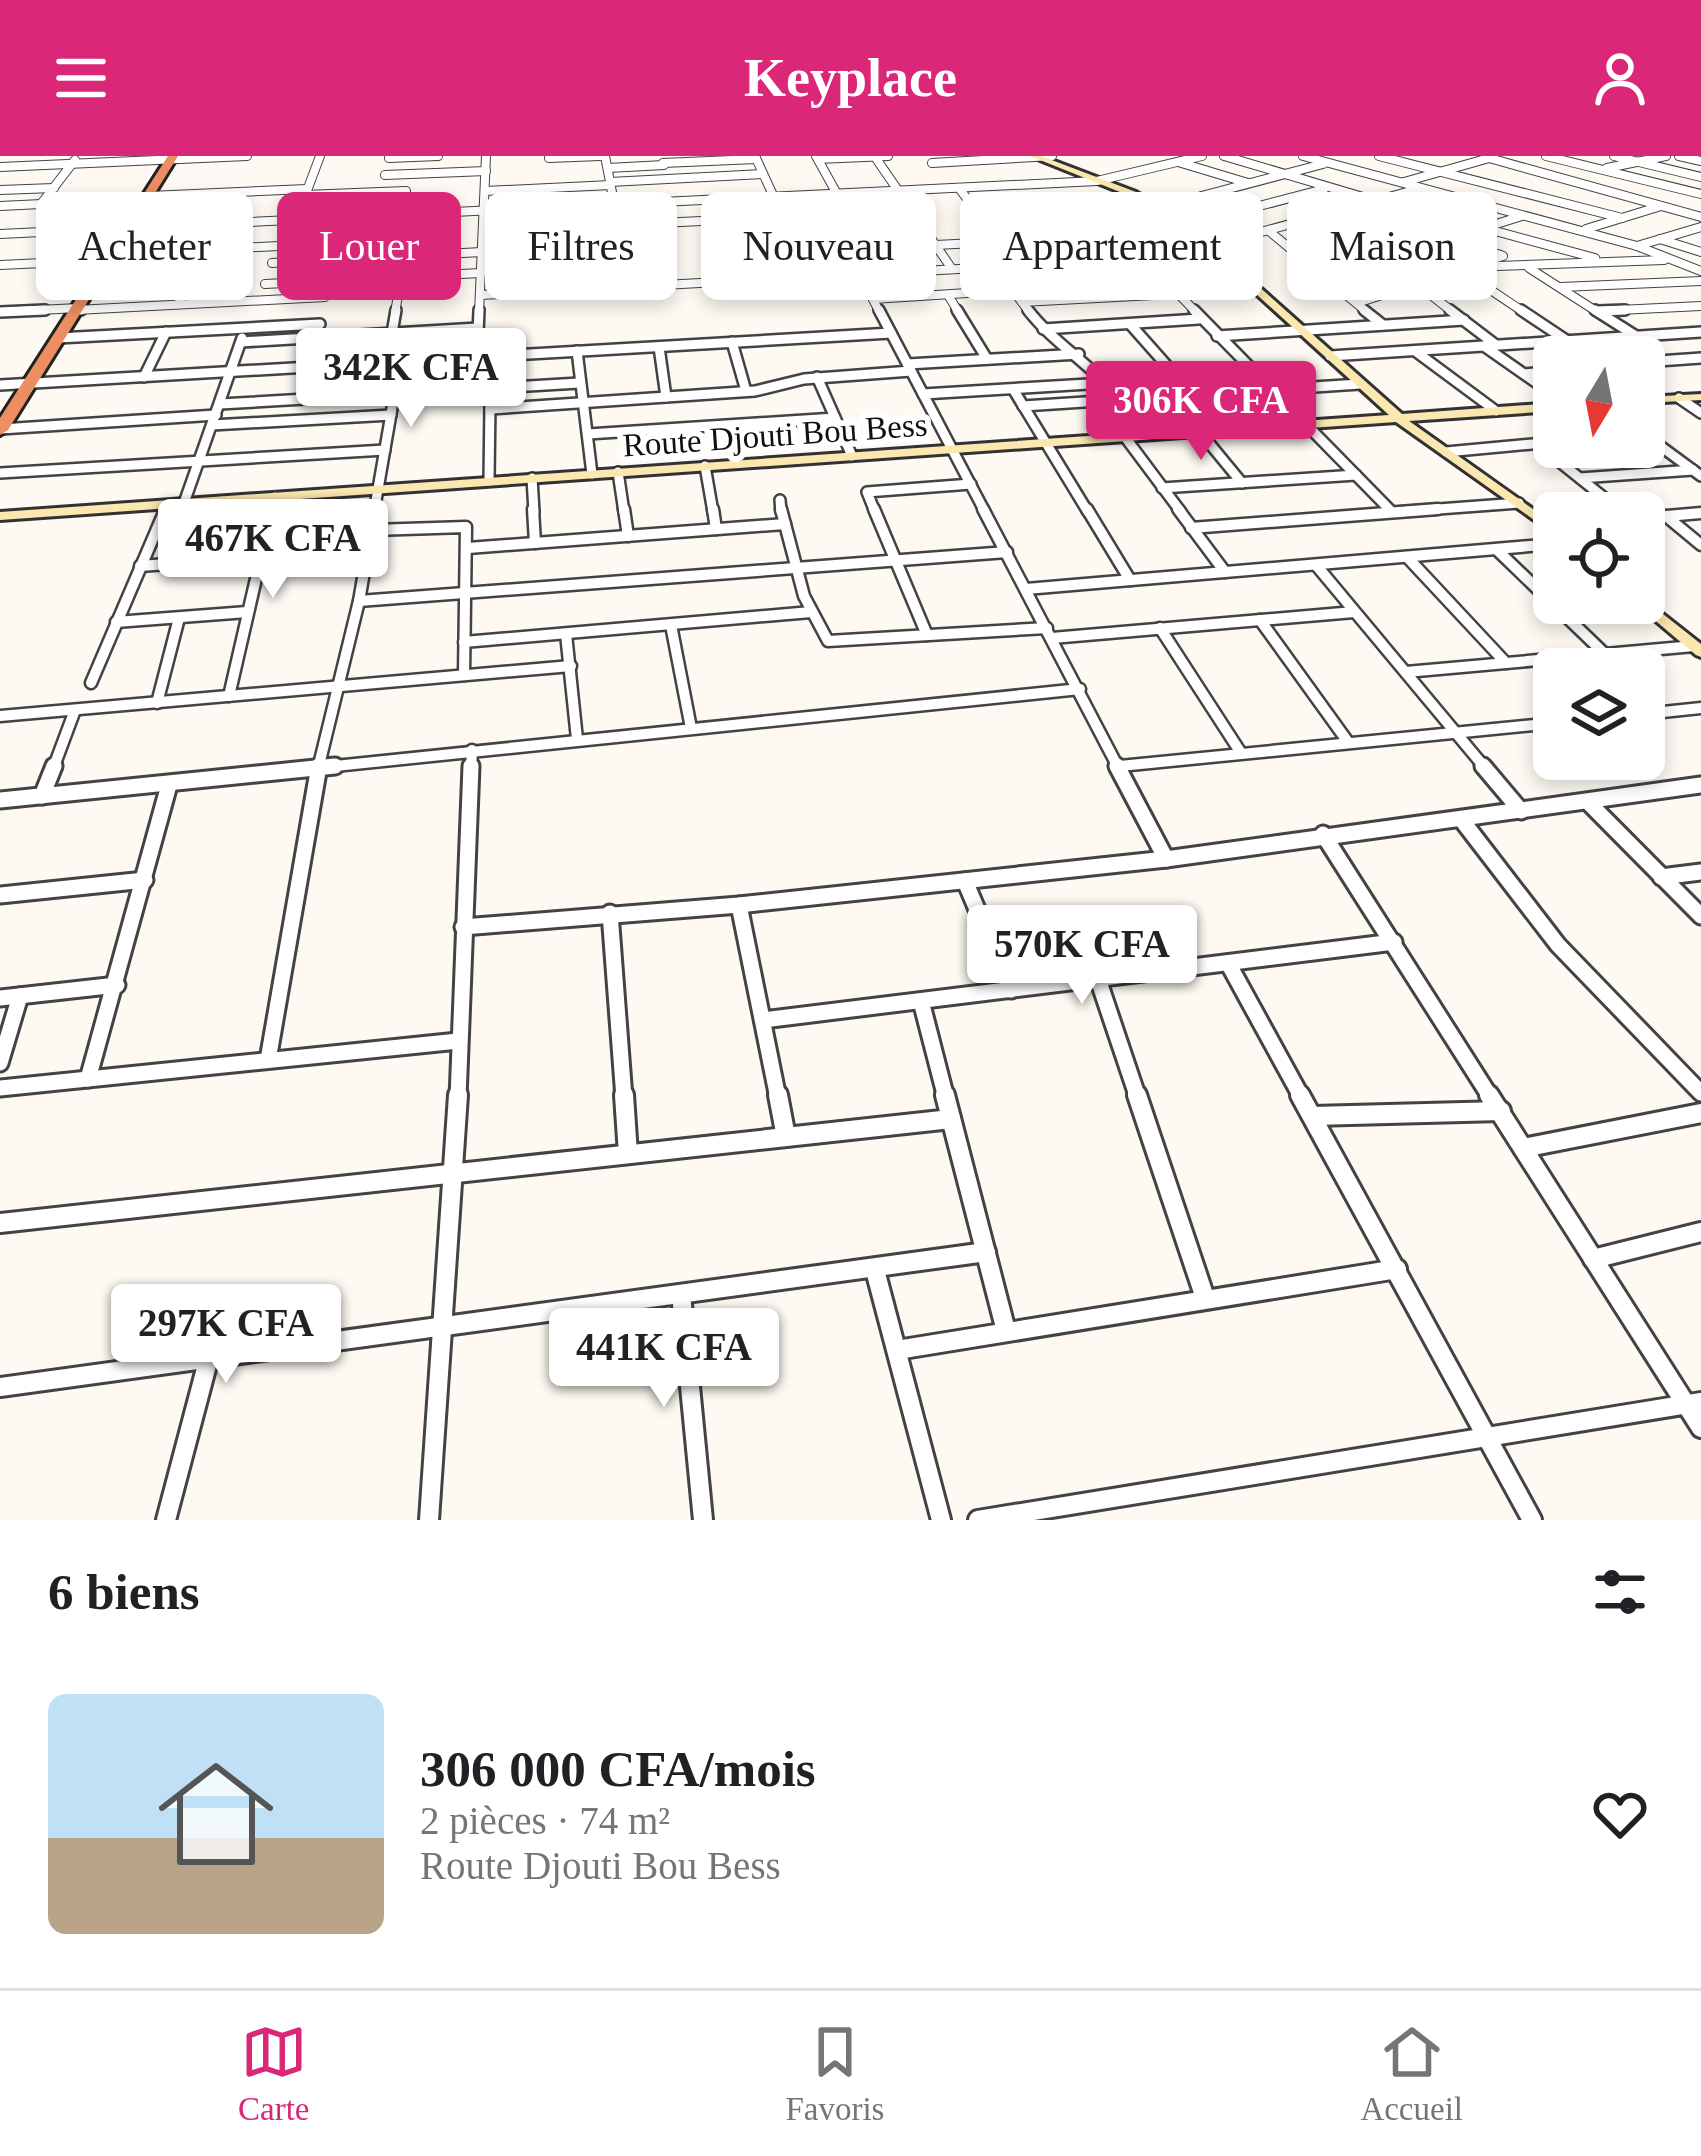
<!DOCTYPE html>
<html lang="fr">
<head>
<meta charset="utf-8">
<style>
	body { margin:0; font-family:Georgia,serif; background:#f6f6f6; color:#202124; height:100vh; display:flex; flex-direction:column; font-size:45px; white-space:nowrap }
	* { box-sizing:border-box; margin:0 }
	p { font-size:39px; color:#757577 }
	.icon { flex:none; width:66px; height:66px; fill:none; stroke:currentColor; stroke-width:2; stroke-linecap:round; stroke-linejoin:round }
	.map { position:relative; height:1364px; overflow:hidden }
	.panel { display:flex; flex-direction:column; background:#fff; flex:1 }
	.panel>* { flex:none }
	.banner { position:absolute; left:36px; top:36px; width:1629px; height:108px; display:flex; gap:24px }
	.needle { width:78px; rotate:190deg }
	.buttons { position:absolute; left:1533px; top:180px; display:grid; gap:24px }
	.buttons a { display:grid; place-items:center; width:132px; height:132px; border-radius:18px; background:#fff; box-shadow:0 6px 18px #0003; font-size:60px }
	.price { position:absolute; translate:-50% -102px; padding:0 27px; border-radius:12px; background:#fff; color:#222; font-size:39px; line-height:78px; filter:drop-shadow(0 3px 6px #0008) }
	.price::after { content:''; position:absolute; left:50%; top:72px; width:36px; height:27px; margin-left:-18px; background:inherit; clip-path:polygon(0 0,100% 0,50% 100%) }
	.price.selected { background:#db2777; color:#fff }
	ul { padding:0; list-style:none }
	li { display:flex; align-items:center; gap:36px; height:300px; padding:0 48px }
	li+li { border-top:3px solid #e0e0e0 }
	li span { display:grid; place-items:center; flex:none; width:336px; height:240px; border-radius:18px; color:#555 }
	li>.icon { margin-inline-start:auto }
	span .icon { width:144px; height:144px; fill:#fffc; stroke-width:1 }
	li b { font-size:51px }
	h2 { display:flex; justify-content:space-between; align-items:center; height:144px; padding:0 48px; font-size:51px }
	.chip { padding:0 42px; border-radius:18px; background:#fff; box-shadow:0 6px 18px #0003; font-size:42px; line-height:108px }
	.chip.selected { background:#db2777; color:#fff }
	header { display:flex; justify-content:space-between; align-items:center; height:156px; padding:0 48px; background:#db2777; color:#fff; font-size:54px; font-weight:700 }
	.tabs { display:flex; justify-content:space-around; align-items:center; height:168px; border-top:3px solid #e0e0e0; background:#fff; font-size:33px; color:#757577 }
	.tabs a { display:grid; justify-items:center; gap:6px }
	.tabs .selected { color:#db2777 }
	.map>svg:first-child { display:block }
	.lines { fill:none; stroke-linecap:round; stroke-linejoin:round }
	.street-far4-casing { stroke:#434343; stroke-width:10 }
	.street-far3-casing { stroke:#434343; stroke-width:14 }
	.street-far2-casing { stroke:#434343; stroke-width:15 }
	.street-far1-casing { stroke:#434343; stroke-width:21 }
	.street-casing { stroke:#434343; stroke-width:24 }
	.secondary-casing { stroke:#323232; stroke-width:6 }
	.highway-casing { stroke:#212121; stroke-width:6 }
	.street-far4 { stroke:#fff; stroke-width:8 }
	.street-far3 { stroke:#fff; stroke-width:9 }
	.street-far2 { stroke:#fff; stroke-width:10 }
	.street-far1 { stroke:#fff; stroke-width:15 }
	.street { stroke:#fff; stroke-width:18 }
	.secondary { fill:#fbe8b1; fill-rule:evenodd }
	.highway { fill:#ed8e62; fill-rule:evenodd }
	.labels { text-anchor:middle; stroke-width:12; stroke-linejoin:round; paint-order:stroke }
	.far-street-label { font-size:33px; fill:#101010; stroke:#fff }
</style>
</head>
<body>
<header><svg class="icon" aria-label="menu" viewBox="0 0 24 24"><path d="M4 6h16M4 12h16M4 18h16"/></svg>Keyplace<svg class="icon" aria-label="person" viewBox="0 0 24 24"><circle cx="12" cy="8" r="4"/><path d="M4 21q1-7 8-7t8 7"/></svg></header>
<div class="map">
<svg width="1701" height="1364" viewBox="0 0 1701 1364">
	<rect width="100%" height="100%" fill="#fefaf3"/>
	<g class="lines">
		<!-- street-far4 casing -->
		<g class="street-far4-casing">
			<g id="street-far4">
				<polyline points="605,0 616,57"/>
				<polyline points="755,0 800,98"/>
				<polyline points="816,0 837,38"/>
				<polyline points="1224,0 1424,59"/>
				<polyline points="1303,0 1637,90 1701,115"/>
				<polyline points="1379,0 1622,62"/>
				<polyline points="1546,0 1701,38"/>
				<polyline points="1614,0 1701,21"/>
				<polyline points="1679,0 1701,5"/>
				<polyline points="875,1 952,113"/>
				<polyline points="389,2 438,0"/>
				<polyline points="549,2 600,0"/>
				<polyline points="1489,2 1701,61"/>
				<polyline points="818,3 888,0"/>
				<polyline points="1178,6 1248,27"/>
				<polyline points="663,7 756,3"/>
				<polyline points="932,7 1052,0"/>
				<polyline points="0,11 247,0"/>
				<polyline points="608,12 664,9"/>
				<polyline points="1607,12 1666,0"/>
				<polyline points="385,19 486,15"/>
				<polyline points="610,26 763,18"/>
				<polyline points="1404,26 1493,1"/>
				<polyline points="959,32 999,86"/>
				<polyline points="0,34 54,32"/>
				<polyline points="485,35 611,29"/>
				<polyline points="305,39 406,35"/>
				<polyline points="149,40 307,33"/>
				<polyline points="1085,46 1120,82"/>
				<polyline points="41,48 75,4"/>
				<polyline points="1025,49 1096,134"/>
				<polyline points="0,50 146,43"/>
				<polyline points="551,51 556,89"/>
				<polyline points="1160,51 1323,8"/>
				<polyline points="973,52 1142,43"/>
				<polyline points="296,64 320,0"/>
				<polyline points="723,64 746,124"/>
				<polyline points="1191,68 1324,33"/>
				<polyline points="618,69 913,55"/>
				<polyline points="988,71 1041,68"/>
				<polyline points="1484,72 1595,102"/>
				<polyline points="1586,73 1661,50"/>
				<polyline points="789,75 857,72"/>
				<polyline points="1269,75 1368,157"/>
				<polyline points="0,78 1097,25 1202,0"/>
				<polyline points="1660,83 1701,96"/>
				<polyline points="1449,84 1501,99"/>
				<polyline points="1055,85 1200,78"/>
				<polyline points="936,89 1054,83"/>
				<polyline points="1210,90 1418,33"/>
				<polyline points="1637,90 1701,71"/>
				<polyline points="482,93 667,84"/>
				<polyline points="112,98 340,87"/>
				<polyline points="1298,98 1470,45"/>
				<polyline points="408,100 409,56"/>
				<polyline points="738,101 937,91"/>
				<polyline points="1146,105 1197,157"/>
				<polyline points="272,107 482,96"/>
				<polyline points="0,109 108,104"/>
				<polyline points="1469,111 1664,104"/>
				<polyline points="1529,112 1599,157"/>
				<polyline points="481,114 671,104"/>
				<polyline points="1461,114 1525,157"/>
				<polyline points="860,118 880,157"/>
				<polyline points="1326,121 1522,60"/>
				<polyline points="265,128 481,117"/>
				<polyline points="1417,128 1454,157"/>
				<polyline points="1561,131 1701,125"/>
				<polyline points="1013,134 1030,157"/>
				<polyline points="480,139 1217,99"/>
				<polyline points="948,139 959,157"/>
				<polyline points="873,143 1092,129"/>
				<polyline points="1022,146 1173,138"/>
				<polyline points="1357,147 1503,100"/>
				<polyline points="178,148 205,94"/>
				<polyline points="76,154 325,141"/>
				<polyline points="1598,155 1701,150"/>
				<polyline points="0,156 78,152"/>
				<polyline points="395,157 401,121"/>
				<polyline points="479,157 486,0"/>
			</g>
		</g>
		<!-- street-far3 casing -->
		<g class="street-far3-casing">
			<g id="street-far3">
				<polyline points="76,154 81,154"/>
				<polyline points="879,154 985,356"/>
				<polyline points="957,154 987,203"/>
				<path d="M 1028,154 C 1051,184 1084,204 1110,232"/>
				<polyline points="1194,154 1392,356"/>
				<polyline points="1364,154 1383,169"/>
				<polyline points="1450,154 1496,189"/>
				<polyline points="1521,154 1566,184"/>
				<polyline points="1595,154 1636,180"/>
				<polyline points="1598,155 1625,154"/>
				<polyline points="0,156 45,154"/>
				<polyline points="1130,168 1192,238"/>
				<polyline points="1043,173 1199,163"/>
				<polyline points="392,177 396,154"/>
				<polyline points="1217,180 1464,164"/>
				<polyline points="58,182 320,168"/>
				<polyline points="241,186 478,172"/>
				<polyline points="732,186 746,235"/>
				<polyline points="1484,190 1554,239"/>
				<polyline points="659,191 666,241"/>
				<polyline points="577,195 592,318"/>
				<polyline points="1415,195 1496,255"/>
				<polyline points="1330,200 1701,176"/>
				<polyline points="477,201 479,154"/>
				<polyline points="1644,206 1701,202"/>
				<polyline points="908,208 1079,198"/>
				<polyline points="1525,218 1554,215"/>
				<polyline points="144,221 166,176"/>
				<polyline points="817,221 852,300"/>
				<polyline points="0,229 891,177"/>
				<polyline points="1013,233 1088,356"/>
				<polyline points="923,238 1105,227"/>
				<polyline points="1679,242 1701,257"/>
				<polyline points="220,248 579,227"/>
				<polyline points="1023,250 1360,228"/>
				<polyline points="490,253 755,235 804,223 911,215"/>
				<polyline points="212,269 391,259"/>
				<polyline points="1,273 216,259"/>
				<polyline points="1200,276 1242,327"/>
				<polyline points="588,278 835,262"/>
				<polyline points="1644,278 1701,320"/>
				<polyline points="1125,281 1181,356"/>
				<polyline points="1536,287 1622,356"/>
				<polyline points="1446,296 1554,286"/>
				<polyline points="705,310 713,356"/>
				<polyline points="618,316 624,356"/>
				<polyline points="0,317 385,294"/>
				<polyline points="532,322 534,356"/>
				<polyline points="1580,322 1693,314"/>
				<polyline points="489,325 490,246"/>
				<polyline points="1162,332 1356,319"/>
				<polyline points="780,344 781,356"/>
				<polyline points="184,347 242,182"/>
				<polyline points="219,356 222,345"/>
				<polyline points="271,356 275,341"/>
				<polyline points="374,356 399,212"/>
				<polyline points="875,356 867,336 971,328"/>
				<polyline points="1398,356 1519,347"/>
			</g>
		</g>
		<!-- street-far2 casing -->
		<g class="street-far2-casing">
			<g id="street-far2">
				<polyline points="533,353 535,387"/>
				<polyline points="624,353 628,380"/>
				<polyline points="713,353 716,373"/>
				<polyline points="781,353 804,440 828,485 1047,472"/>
				<polyline points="874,353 927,479"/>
				<polyline points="983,353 1119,613"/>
				<polyline points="1087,353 1130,424"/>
				<polyline points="1178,353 1225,416"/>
				<polyline points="1618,353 1623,357"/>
				<polyline points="1666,360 1701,389"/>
				<polyline points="1644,362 1701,357"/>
				<polyline points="1191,372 1438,353"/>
				<polyline points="373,374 466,371 464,519"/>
				<polyline points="468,392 785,368"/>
				<polyline points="1497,394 1606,499"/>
				<polyline points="1407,401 1506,507"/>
				<polyline points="208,404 220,353"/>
				<polyline points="1316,409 1486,613"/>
				<polyline points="140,410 369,393"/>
				<polyline points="1026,433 1554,388"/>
				<polyline points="359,445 1007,396"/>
				<polyline points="1260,464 1348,586"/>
				<polyline points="116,466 247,456"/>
				<polyline points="671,469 691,572"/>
				<polyline points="1160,472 1241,597"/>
				<polyline points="566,478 577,583"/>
				<polyline points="1052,482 1354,456"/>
				<polyline points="464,486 811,456"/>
				<polyline points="1406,516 1694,490"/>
				<polyline points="91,527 163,359"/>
				<polyline points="229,540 272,353"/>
				<polyline points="157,547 179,462"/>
				<polyline points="1644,558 1701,552"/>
				<polyline points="0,560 571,510"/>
				<polyline points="1120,610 1554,567"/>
				<polyline points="53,613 75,554"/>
				<polyline points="306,613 1080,533"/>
				<polyline points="318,613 359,445 375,353"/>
				<polyline points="471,613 472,594"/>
			</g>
		</g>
		<!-- street-far1 casing -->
		<g class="street-far1-casing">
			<g id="street-far1">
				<polyline points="1117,610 1166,703"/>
				<polyline points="1483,610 1521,655"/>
				<polyline points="42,640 54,610"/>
				<polyline points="0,644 335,610"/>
				<polyline points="1588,646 1701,760"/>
				<polyline points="1461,663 1558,789 1701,937"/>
				<polyline points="1323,678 1491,942"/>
				<polyline points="1661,721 1701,716"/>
				<polyline points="965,725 1011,834"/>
				<polyline points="0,739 145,724"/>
				<polyline points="739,749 778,942"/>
				<polyline points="610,757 624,942"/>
				<polyline points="463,771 739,749 1166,703 1701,629"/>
				<polyline points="1228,807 1302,942"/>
				<polyline points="1098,823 1138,942"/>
				<polyline points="0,842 117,829"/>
				<polyline points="921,845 946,942"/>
				<polyline points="763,864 1394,786"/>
				<polyline points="268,904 319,610"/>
				<polyline points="0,907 20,840"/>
				<polyline points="88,923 169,629"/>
				<polyline points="0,932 458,885"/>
				<polyline points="458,942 471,610"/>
			</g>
		</g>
		<!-- street casing -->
		<g class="street-casing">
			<g id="street">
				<polyline points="624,939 628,998"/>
				<polyline points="778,939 786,981"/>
				<polyline points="945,939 1006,1175"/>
				<polyline points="1137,939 1205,1142"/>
				<polyline points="1300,939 1532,1364"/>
				<polyline points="1489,939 1701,1272"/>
				<polyline points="1313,960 1501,955"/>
				<polyline points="1523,992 1701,957"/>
				<polyline points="0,1067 951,963"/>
				<polyline points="1593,1103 1701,1076"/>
				<polyline points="875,1114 941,1364"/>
				<polyline points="681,1138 703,1364"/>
				<polyline points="897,1194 1397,1113"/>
				<polyline points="0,1231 986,1096"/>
				<polyline points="166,1364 208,1205"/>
				<polyline points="429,1364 458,939"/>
				<polyline points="978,1364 1701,1246"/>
			</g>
		</g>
		<!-- secondary casing -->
		<g class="secondary-casing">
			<g id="secondary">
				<polygon points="1030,0 1041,0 1136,36 1182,62 1402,258 1554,247 1554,255 1409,265 1554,368 1554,378 1396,266 0,364 0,356 1389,259 1176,65 1130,40"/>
				<polygon points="1701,238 1701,244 1644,247 1644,241"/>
				<polygon points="1644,443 1701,488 1701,501 1696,499 1638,450 1636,447 1644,447"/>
			</g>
		</g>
		<!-- highway casing -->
		<g class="highway-casing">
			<polygon id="highway" points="168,0 178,0 8,274 0,279 0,262"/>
		</g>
		<!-- street-far4 -->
		<use href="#street-far4" class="street-far4"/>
		<!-- street-far3 -->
		<use href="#street-far3" class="street-far3"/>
		<!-- street-far2 -->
		<use href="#street-far2" class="street-far2"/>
		<!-- street-far1 -->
		<use href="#street-far1" class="street-far1"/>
		<!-- street -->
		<use href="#street" class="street"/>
		<!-- secondary -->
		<use href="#secondary" class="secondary"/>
		<!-- highway -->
		<use href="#highway" class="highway"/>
	</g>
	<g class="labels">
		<!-- far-street labels -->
		<g class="far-street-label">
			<text transform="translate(775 278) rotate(-4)" y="12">Route Djouti Bou Bess</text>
		</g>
	</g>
</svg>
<div class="buttons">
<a><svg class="needle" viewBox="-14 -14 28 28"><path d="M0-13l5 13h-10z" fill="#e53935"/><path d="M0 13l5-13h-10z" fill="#757577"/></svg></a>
<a><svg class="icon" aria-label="locate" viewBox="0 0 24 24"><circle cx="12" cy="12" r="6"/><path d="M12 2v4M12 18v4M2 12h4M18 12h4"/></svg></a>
<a><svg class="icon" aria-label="layers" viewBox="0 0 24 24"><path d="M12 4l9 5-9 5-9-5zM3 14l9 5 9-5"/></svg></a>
</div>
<b class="price" style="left:411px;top:274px">342K CFA</b>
<b class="price selected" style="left:1201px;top:307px">306K CFA</b>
<b class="price" style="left:273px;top:445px">467K CFA</b>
<b class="price" style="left:1082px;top:851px">570K CFA</b>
<b class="price" style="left:226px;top:1230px">297K CFA</b>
<b class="price" style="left:664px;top:1254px">441K CFA</b>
<div class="banner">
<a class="chip">Acheter</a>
<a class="chip selected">Louer</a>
<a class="chip">Filtres</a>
<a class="chip">Nouveau</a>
<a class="chip">Appartement</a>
<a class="chip">Maison</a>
</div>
</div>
<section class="panel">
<h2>6 biens<svg class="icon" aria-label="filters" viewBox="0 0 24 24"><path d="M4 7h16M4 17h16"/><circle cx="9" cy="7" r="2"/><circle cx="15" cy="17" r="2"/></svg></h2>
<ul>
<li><span style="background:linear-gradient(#bfe0f5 60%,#b9a48a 0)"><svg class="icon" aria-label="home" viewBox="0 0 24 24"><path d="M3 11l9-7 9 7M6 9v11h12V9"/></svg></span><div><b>306 000 CFA/mois</b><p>2 pièces · 74 m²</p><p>Route Djouti Bou Bess</p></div><svg class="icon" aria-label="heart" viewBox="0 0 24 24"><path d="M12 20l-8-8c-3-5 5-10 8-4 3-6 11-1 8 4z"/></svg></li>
</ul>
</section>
<nav class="tabs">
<a class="selected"><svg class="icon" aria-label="map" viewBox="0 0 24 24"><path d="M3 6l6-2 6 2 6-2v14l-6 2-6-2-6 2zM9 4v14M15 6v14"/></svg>Carte</a>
<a><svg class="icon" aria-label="saved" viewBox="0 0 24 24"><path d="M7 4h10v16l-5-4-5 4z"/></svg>Favoris</a>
<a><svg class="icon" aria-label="home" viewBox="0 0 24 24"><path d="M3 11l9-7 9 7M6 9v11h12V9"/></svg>Accueil</a>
</nav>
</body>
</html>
